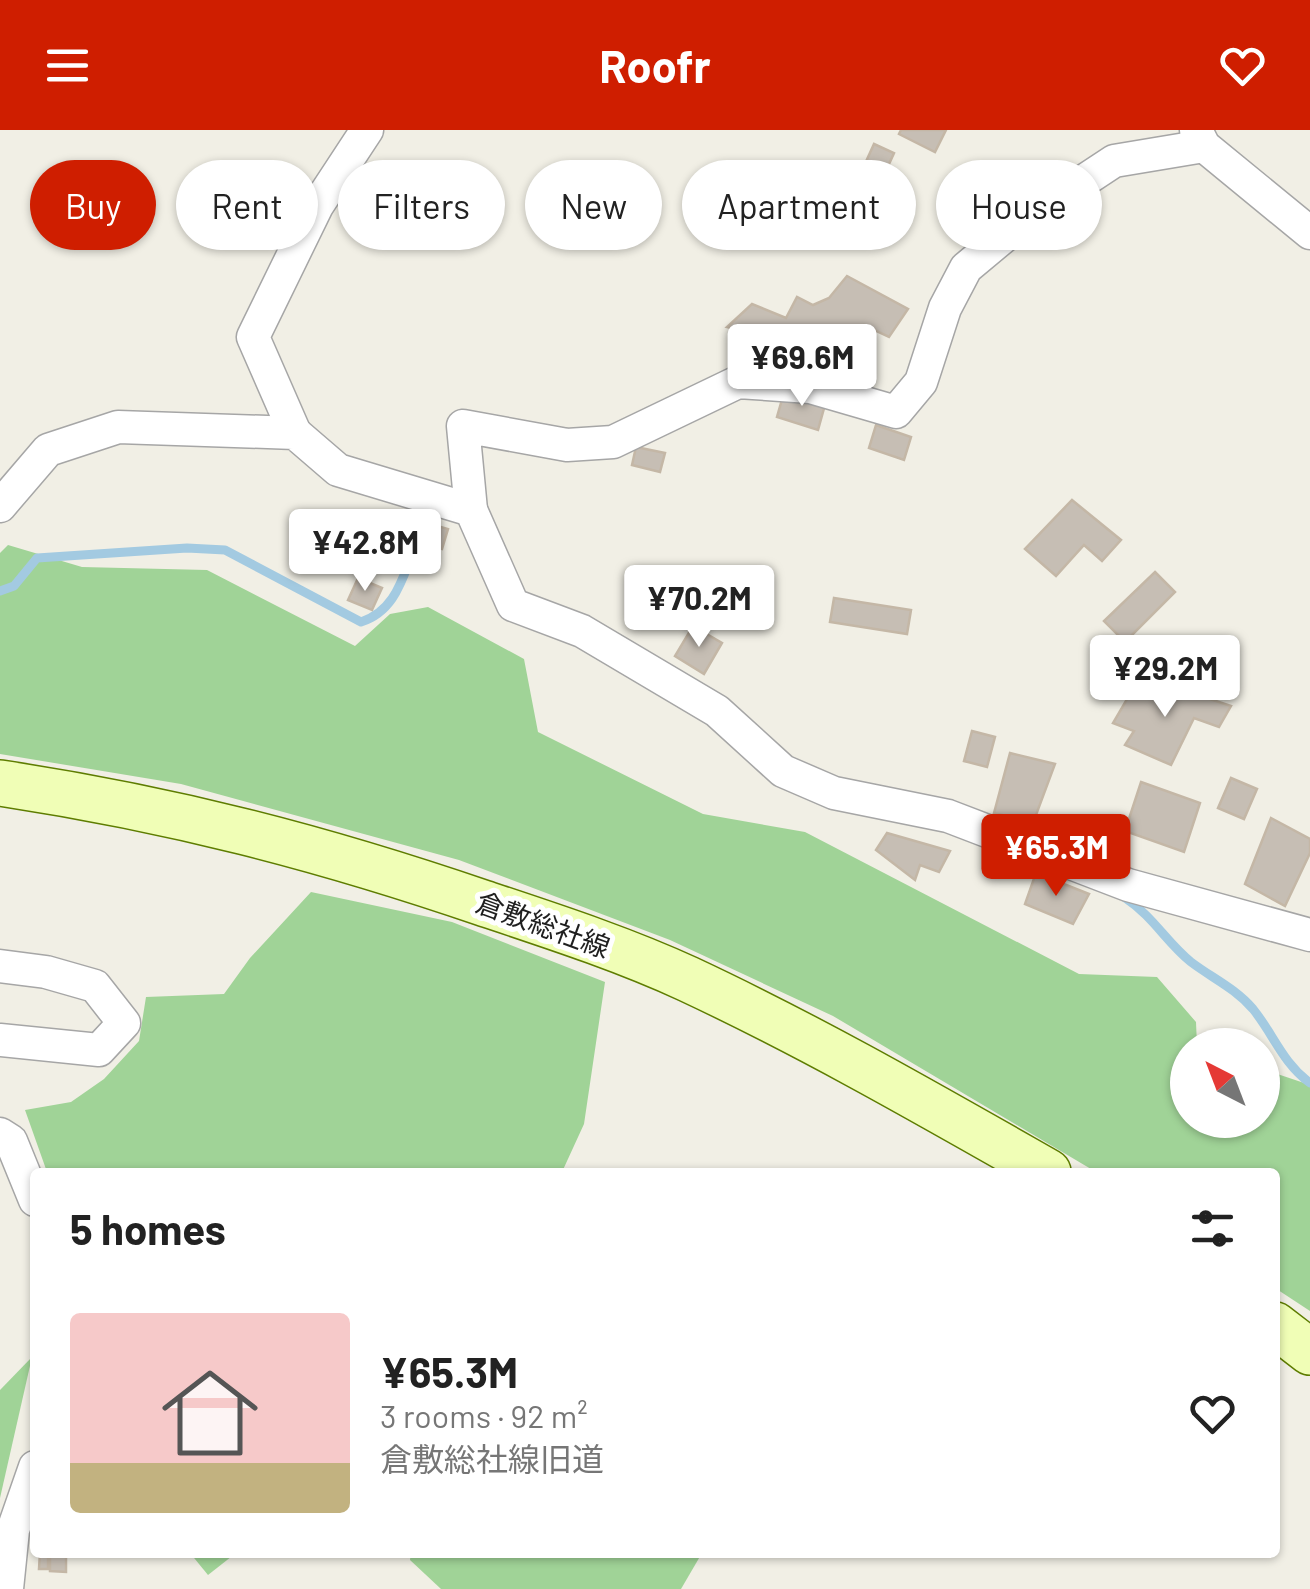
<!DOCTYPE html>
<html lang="en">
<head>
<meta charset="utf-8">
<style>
	body { margin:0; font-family:Barlow,"Noto Sans JP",sans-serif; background:#f2f2f2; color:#222; height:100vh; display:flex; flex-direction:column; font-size:38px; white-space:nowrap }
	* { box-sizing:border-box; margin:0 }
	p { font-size:32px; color:#767676 }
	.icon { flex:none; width:55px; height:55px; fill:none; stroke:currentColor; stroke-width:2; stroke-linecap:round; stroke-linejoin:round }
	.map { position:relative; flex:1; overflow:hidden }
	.sheet { position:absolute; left:30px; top:1038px; width:1250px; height:390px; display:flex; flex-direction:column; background:#fff; border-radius:10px; box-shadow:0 2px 8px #0004 }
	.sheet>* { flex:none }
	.top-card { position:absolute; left:30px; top:30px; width:1250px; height:90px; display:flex; gap:20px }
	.needle { width:65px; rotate:318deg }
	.tools { position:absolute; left:1170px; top:898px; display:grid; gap:20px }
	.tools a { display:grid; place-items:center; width:110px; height:110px; border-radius:50%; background:#fff; box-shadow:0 2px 8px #0004; font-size:50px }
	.price { position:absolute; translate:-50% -85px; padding:0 22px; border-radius:10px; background:#fff; color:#222; font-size:32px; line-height:65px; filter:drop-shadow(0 2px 5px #0008) }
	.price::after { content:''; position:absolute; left:50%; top:60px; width:30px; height:22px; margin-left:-15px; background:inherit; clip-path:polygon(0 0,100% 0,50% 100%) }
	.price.current { background:#cf1e00; color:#fff }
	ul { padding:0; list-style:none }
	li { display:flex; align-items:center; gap:30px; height:250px; padding:0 40px }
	li span { display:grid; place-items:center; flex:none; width:280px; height:200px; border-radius:10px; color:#555 }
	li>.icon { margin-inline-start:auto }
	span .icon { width:120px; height:120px; fill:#fffc; stroke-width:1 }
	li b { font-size:42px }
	h2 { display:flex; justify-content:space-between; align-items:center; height:120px; padding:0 40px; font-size:42px }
	.chip { padding:0 35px; border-radius:45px; background:#fff; box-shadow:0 2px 8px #0004; font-size:35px; line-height:90px }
	.chip.current { background:#cf1e00; color:#fff }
	header { display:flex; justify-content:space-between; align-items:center; height:130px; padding:0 40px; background:#cf1e00; color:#fff; font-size:45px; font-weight:700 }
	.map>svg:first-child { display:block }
	.forest { fill:#a0d397 }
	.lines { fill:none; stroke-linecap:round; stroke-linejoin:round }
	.stream { stroke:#a3cae1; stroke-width:9 }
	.building { fill:#c6beb4; stroke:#c4b7a6; stroke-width:2.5 }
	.minor-casing { stroke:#a6a6a6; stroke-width:35 }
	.secondary-casing { stroke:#5e7d00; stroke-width:48 }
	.minor { stroke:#fff; stroke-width:32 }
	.secondary { stroke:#f0feb6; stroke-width:45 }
	.labels { text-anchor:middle; stroke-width:10; stroke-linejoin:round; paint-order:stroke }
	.street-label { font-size:28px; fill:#1f1f1f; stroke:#fff }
</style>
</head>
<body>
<header><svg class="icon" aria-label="menu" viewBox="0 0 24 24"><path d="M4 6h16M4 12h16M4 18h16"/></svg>Roofr<svg class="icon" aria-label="heart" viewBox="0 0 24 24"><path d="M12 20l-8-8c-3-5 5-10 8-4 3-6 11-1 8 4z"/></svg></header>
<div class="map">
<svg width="1310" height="1459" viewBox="0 0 1310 1459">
	<rect width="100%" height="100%" fill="#f1efe5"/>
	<!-- forest -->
	<g class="forest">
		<polygon points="8,415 82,437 207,440 355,516 390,484 428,477 524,529 538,602 703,684 805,702 1079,844 1157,847 1196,892 1197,915 1188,915 1188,990 1262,990 1263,939 1310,955 1310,1181 1275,1158 1275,1042 1096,1042 833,886 670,810 459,730 181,654 0,624 0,423"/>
		<polygon points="311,762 452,792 605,852 584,994 562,1042 47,1042 25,980 71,972 104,949 139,911 146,867 224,864 250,828"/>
		<polygon points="32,1227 0,1368 0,1260"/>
		<polygon points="411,1422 702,1422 702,1423 681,1459 441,1459 410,1430"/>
		<polygon points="190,1423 236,1423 208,1445"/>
	</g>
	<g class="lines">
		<!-- stream -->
		<g class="stream">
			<path d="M 0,461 L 14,456 L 37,428 L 187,418 L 225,420 L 361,492 C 395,481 402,449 414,420 L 421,422"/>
			<path d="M 1124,767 C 1154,787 1166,812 1191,832 C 1212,848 1235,858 1253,879 C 1274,905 1282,932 1310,953"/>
		</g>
	</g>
	<!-- building -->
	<g class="building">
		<polygon points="901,0 946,0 935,22 899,4"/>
		<polygon points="874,14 894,23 874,67 854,58"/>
		<polygon points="847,146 908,179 889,207 864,195 831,238 790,211 727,197 752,174 786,188 797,167 813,175 829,168"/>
		<polygon points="785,259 826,271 818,300 777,287"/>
		<polygon points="876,295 911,307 904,330 869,318"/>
		<polygon points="636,317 665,323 660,342 632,335"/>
		<polygon points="1072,370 1121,410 1102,431 1084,415 1056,446 1025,419"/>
		<polygon points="427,393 448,399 442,419 421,413"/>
		<polygon points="1155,442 1175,462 1125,512 1104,491"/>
		<polygon points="358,448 382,458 372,480 348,470"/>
		<polygon points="834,468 911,480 907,504 830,492"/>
		<polygon points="693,496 722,513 704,544 675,526"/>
		<polygon points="1137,552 1163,569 1171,556 1231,576 1219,597 1194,588 1171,635 1125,615 1134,601 1113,593"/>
		<polygon points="972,601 995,607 987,637 964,631"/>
		<polygon points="1010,623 1055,634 1033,693 994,683"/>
		<polygon points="1231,648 1257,659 1244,689 1218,678"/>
		<polygon points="1141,652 1200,673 1184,722 1125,701"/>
		<polygon points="1271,688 1310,709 1310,723 1285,776 1245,754"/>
		<polygon points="887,703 950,721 939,742 920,735 915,750 876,720"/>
		<polygon points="1003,722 1022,727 1017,744 998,740"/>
		<polygon points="1036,743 1089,764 1073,794 1025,774"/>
		<polygon points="40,1422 48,1422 48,1439 39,1439"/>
		<polygon points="50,1422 66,1422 66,1442 50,1441"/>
	</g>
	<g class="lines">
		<!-- minor casing -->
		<g class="minor-casing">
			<g id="minor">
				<polyline points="1196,0 1204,16 1310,103"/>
				<polyline points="295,303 253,207 317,76 367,0"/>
				<polyline points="0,376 48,320 118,297 295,303 338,340 471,380 513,475 582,501 717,581 783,641 834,663 948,686 1128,755 1310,805"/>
				<polyline points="471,380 463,296 567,315 613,312 738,252 810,257 896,282 921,252 945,178 966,138 1020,93 1114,31 1204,16"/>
				<polyline points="0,836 46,842 95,856 124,893 99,920 0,910"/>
				<polyline points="0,1004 11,1011 35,1070"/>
				<polyline points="7,1459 13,1400 35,1337"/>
			</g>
		</g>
		<!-- secondary casing -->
		<g class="secondary-casing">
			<g id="secondary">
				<path d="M 0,653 C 171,679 319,717 483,773 C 552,796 623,819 688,849 C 812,907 930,975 1048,1042"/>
				<polyline points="1275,1195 1310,1222"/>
			</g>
		</g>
		<!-- minor -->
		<use href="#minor" class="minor"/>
		<!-- secondary -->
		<use href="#secondary" class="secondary"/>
	</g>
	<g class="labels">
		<!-- street labels -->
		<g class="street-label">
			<text transform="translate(543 795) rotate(20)" y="10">倉敷総社線</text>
		</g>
	</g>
</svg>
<div class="tools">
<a><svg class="needle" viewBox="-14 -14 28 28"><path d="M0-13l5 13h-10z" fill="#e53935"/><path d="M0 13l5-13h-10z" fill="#767676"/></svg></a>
</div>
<b class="price" style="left:802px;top:279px">¥69.6M</b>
<b class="price" style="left:365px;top:464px">¥42.8M</b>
<b class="price" style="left:699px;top:520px">¥70.2M</b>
<b class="price" style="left:1165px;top:590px">¥29.2M</b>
<b class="price current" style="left:1056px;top:769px">¥65.3M</b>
<div class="top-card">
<a class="chip current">Buy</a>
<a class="chip">Rent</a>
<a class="chip">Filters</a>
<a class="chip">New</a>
<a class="chip">Apartment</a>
<a class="chip">House</a>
</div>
<section class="sheet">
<h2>5 homes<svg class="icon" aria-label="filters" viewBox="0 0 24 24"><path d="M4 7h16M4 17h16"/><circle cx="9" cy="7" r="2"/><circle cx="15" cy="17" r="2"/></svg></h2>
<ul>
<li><span style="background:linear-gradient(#f6c9c9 75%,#c2b280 0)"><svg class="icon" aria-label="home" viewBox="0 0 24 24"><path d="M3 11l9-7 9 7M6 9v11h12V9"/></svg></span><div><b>¥65.3M</b><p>3 rooms · 92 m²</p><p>倉敷総社線旧道</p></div><svg class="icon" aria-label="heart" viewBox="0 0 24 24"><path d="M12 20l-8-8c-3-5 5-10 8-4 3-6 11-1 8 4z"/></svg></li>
</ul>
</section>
</div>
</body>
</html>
